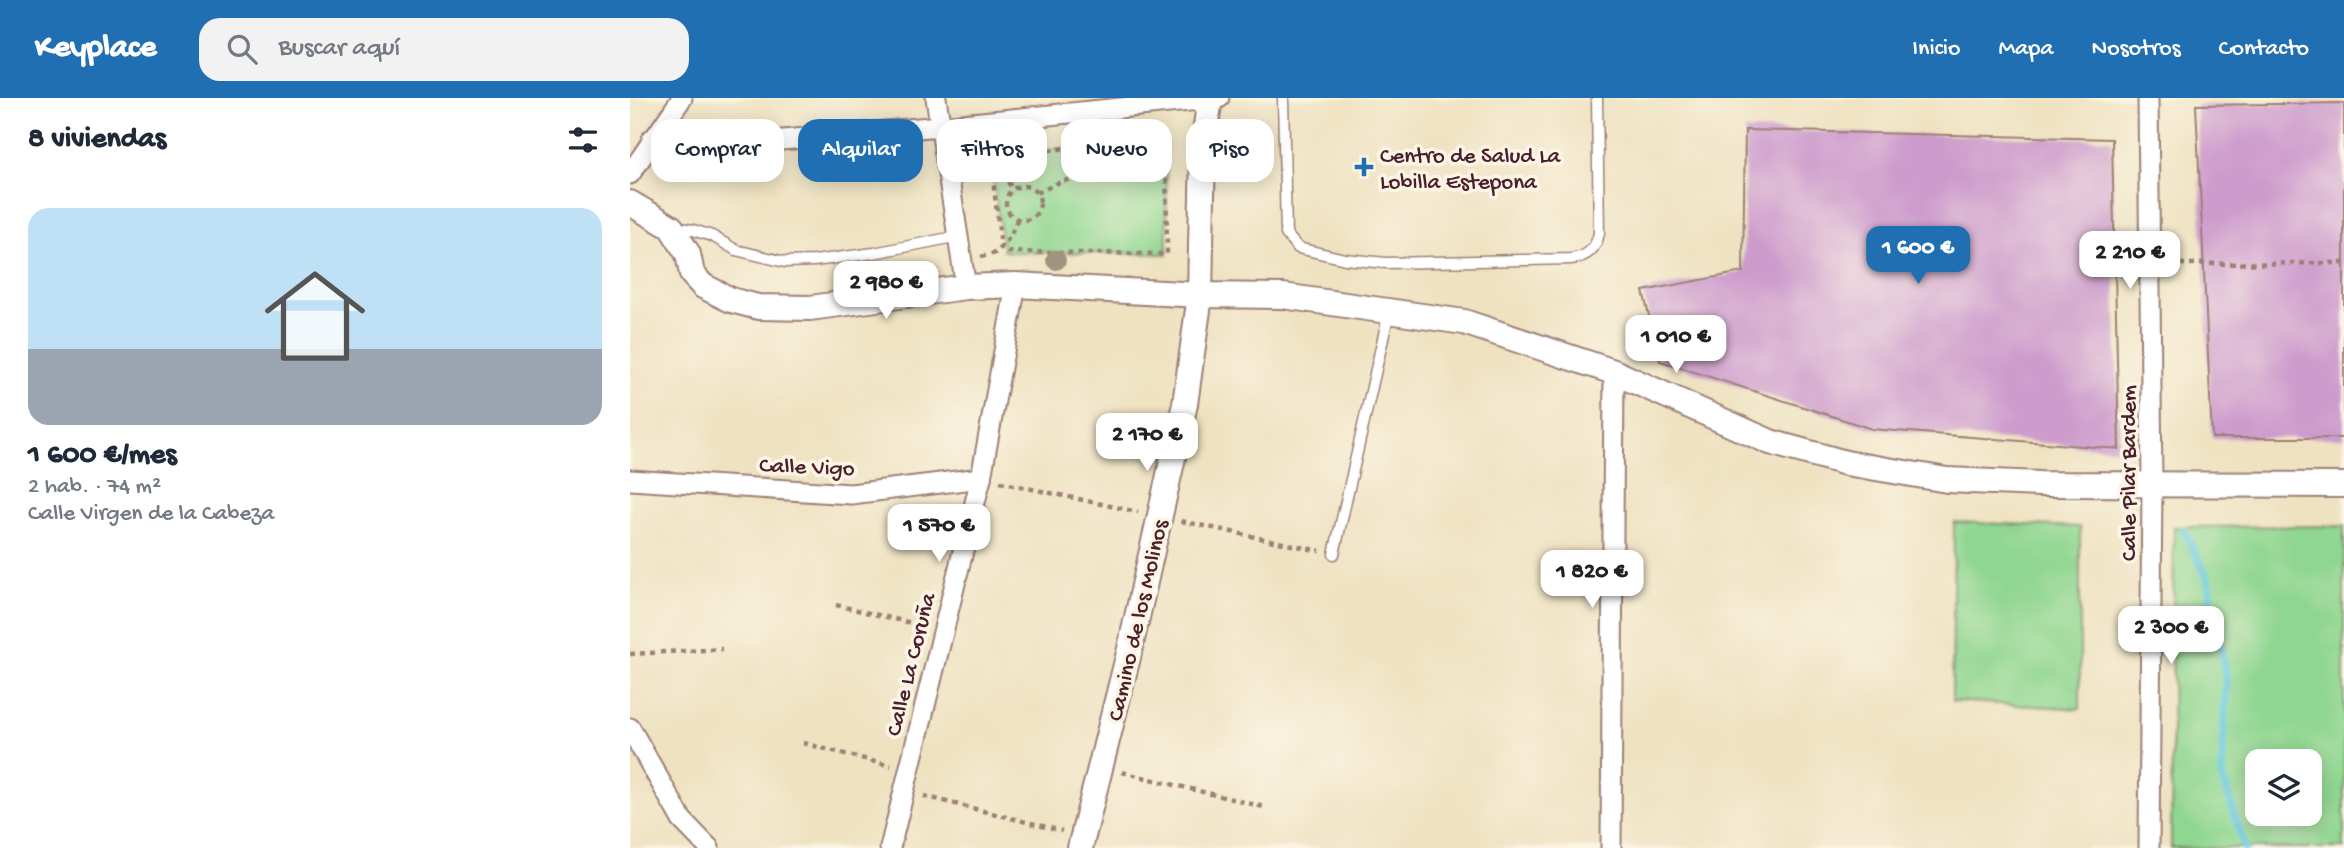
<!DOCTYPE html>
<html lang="es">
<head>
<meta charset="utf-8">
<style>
	body { margin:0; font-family:"Gochi Hand",sans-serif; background:#f2f2f3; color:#1f2937; height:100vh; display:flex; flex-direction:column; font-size:26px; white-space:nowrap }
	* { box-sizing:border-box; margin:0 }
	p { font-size:23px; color:#747a83 }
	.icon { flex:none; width:38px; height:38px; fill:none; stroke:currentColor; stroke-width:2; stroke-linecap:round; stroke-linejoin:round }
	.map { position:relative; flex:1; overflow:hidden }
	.side { display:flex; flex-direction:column; background:#fff; width:630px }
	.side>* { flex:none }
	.top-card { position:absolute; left:21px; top:21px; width:665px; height:63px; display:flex; gap:14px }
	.buttons { position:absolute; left:1615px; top:651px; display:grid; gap:14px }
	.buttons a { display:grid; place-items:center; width:77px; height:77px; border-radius:14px; background:#fff; box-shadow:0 4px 18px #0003; font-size:35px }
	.price { position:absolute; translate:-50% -60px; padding:0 16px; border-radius:14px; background:#fff; color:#222; font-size:23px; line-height:46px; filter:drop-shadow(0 2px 4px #0008) }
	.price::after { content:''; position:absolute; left:50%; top:42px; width:21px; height:16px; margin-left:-10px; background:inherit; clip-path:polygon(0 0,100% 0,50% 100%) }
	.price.active { background:#1f6fb2; color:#fff }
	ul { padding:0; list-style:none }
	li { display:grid; align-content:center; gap:14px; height:371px; padding:0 28px }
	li+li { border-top:2px solid #e0e1e3 }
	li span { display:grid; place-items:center; height:217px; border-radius:21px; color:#555 }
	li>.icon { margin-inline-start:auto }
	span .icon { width:126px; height:126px; fill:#fffc; stroke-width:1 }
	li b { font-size:30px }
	h2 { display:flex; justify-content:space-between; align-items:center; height:84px; padding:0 28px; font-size:30px }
	.chip { padding:0 24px; border-radius:21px; background:#fff; box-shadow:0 4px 18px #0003; font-size:24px; line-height:63px }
	.chip.active { background:#1f6fb2; color:#fff }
	header { display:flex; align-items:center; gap:42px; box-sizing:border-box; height:98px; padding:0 35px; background:#1f6fb2; color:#fff }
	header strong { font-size:33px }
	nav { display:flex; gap:38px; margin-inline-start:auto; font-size:24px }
	.search { width:490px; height:63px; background:#f2f2f3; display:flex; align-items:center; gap:18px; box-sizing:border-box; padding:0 24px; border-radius:21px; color:#747a83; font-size:26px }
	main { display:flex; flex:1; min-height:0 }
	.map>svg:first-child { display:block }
	.green { fill:#8fd690; stroke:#6c7a5e; stroke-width:2; fill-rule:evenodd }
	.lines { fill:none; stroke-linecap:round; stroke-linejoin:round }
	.stream { stroke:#60c8dd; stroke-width:8 }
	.building { fill:#cd9ccd }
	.service-casing { stroke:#9c8076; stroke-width:13 }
	.minor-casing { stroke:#9c8076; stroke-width:23 }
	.tertiary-casing { stroke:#9c8076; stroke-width:28 }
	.path { stroke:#9c8076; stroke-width:4.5; stroke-dasharray:5 5; stroke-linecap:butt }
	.service { stroke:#fff; stroke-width:10 }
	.minor { stroke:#fff; stroke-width:19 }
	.tertiary { stroke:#fff; stroke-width:24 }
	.tree { fill:#9f957f }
	.poi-dot { fill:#1f6fb2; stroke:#fcf5e5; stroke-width:2.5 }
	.labels { text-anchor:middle; stroke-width:7; stroke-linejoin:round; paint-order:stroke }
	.poi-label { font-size:23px; fill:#4a1f2b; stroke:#fcf5e5; text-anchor:start }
	.street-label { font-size:23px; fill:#4a1f2b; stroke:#fcf5e5 }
</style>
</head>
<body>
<header>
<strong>Keyplace</strong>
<div class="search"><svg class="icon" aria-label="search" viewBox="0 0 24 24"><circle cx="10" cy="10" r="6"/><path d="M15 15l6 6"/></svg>Buscar aquí</div>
<nav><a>Inicio</a><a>Mapa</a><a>Nosotros</a><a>Contacto</a></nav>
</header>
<main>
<section class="side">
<h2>8 viviendas<svg class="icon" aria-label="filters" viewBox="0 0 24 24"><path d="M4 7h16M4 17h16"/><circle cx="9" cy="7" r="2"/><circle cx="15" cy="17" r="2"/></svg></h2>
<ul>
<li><span style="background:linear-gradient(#bfe0f5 65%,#9aa5b1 0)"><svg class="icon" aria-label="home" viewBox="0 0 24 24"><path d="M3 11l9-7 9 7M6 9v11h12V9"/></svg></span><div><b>1 600 €/mes</b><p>2 hab. · 74 m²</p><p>Calle Virgen de la Cabeza</p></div></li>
</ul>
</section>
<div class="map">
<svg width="1714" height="750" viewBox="0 0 1714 750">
	<rect width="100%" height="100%" fill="#fcf5e5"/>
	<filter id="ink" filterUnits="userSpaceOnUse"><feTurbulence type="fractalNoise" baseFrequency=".0143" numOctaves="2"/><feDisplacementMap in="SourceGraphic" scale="14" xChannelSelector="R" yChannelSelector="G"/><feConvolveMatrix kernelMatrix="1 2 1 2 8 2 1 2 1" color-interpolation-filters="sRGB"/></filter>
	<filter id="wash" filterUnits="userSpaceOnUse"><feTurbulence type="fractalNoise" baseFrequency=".00686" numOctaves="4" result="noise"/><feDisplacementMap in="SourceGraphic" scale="28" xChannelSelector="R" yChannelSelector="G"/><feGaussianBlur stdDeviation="1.57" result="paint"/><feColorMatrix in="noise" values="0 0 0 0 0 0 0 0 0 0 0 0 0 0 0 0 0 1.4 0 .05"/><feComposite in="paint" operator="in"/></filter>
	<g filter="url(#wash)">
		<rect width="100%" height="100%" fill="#eee2c1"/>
		<!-- green -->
		<g class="green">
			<polygon points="536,39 537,156 379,154 373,152 361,64 364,58"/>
			<polygon points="1324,424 1450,429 1450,611 1322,603"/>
			<path d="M 1714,428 L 1714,750 L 1541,750 L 1544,429 ZM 1628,663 L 1680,663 L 1680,716 L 1628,716 Z"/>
		</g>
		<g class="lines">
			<!-- stream -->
			<polyline class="stream" points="1554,432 1577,479 1590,545 1596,579 1592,679 1615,750"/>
		</g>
		<g id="blocks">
			<!-- building -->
			<g class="building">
				<polygon points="1714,5 1714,340 1582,340 1566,7"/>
				<polygon points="1115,32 1482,41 1489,351 1242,331 1030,263 1013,193 1113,174"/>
			</g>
		</g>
	</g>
	<g filter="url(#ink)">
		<use href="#blocks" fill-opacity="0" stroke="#9c8076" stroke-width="2"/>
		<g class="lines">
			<!-- service casing -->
			<g class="service-casing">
				<g id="service">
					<path d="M 653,0 L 656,136 L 668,150 L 715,161 L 756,165 L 941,161 C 957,159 966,151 969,135 L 967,0"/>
					<polyline points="44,129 63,132 82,138 106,152 155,164 184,163 244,155 329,138"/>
					<polyline points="704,456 759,214"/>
				</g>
			</g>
			<!-- minor casing -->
			<g class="minor-casing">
				<g id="minor">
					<polyline points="306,0 336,189"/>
					<polyline points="1518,0 1522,386 1519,750"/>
					<polyline points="22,41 38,52 311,28 589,0"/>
					<polyline points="0,76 52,0"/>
					<polyline points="0,382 221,396 351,380"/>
					<polyline points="0,630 52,722 79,750"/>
					<polyline points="260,750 351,380 386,187"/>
					<polyline points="981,750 984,274"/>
				</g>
			</g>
			<!-- tertiary casing -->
			<g class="tertiary-casing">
				<g id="tertiary">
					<polyline points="0,105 41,129 58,156 62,176 73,188 101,202 128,209 180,210 336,189 386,187 570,197 653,198 834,224 984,274 1140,344 1216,365 1317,382 1410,386 1714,387"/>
					<polyline points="450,750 499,555 555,306 570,197 573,49 580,0"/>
				</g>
			</g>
			<!-- path -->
			<g class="path">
				<path d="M 338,46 C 341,57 351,58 362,61"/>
				<circle cx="490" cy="76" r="7"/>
				<polyline points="362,72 375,80 383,91"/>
				<polyline points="496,73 521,63 536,61"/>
				<circle cx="393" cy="105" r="17"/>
				<polyline points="407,95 432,83 483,75"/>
				<polyline points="351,159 365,155 371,149 361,64 364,58 536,39 537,156 379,154 371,149 380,139 388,120"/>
				<polyline points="1540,166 1714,165"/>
				<polyline points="370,384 508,414"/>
				<polyline points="551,423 690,453"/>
				<polyline points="206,507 294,528"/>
				<polyline points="0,556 92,551"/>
				<polyline points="173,645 261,668"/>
				<polyline points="492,674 634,709"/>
				<polyline points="294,698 432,733"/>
			</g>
			<!-- service -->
			<use href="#service" class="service"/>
			<!-- minor -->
			<use href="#minor" class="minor"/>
			<!-- tertiary -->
			<use href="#tertiary" class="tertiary"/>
		</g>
		<!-- trees -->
		<circle class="tree" cx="426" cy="162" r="10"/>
	</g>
	<!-- markers -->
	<path class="poi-dot" d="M730.5 58.5h7v7h7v7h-7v7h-7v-7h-7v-7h7z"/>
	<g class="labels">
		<!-- poi labels -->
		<g class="poi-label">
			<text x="750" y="64">Centro de Salud La<tspan x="750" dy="26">Lobilla Estepona</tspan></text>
		</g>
		<!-- street labels -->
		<g class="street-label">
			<text transform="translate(177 367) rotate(2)" y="8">Calle Vigo</text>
			<text transform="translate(1497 375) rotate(-90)" y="8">Calle Pilar Bardem</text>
			<text transform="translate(506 522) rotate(-77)" y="8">Camino de los Molinos</text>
			<text transform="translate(279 566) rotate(-76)" y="8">Calle La Coruña</text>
		</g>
	</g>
</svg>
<div class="buttons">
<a><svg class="icon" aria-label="layers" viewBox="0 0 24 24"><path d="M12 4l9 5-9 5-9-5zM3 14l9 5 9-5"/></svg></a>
</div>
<b class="price active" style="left:1288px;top:188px">1 600 €</b>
<b class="price" style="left:1500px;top:193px">2 210 €</b>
<b class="price" style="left:256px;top:223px">2 980 €</b>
<b class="price" style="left:1046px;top:277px">1 010 €</b>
<b class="price" style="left:517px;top:375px">2 170 €</b>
<b class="price" style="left:309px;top:466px">1 570 €</b>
<b class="price" style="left:962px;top:512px">1 820 €</b>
<b class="price" style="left:1541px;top:568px">2 300 €</b>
<div class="top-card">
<a class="chip">Comprar</a>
<a class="chip active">Alquilar</a>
<a class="chip">Filtros</a>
<a class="chip">Nuevo</a>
<a class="chip">Piso</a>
</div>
</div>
</main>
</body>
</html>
